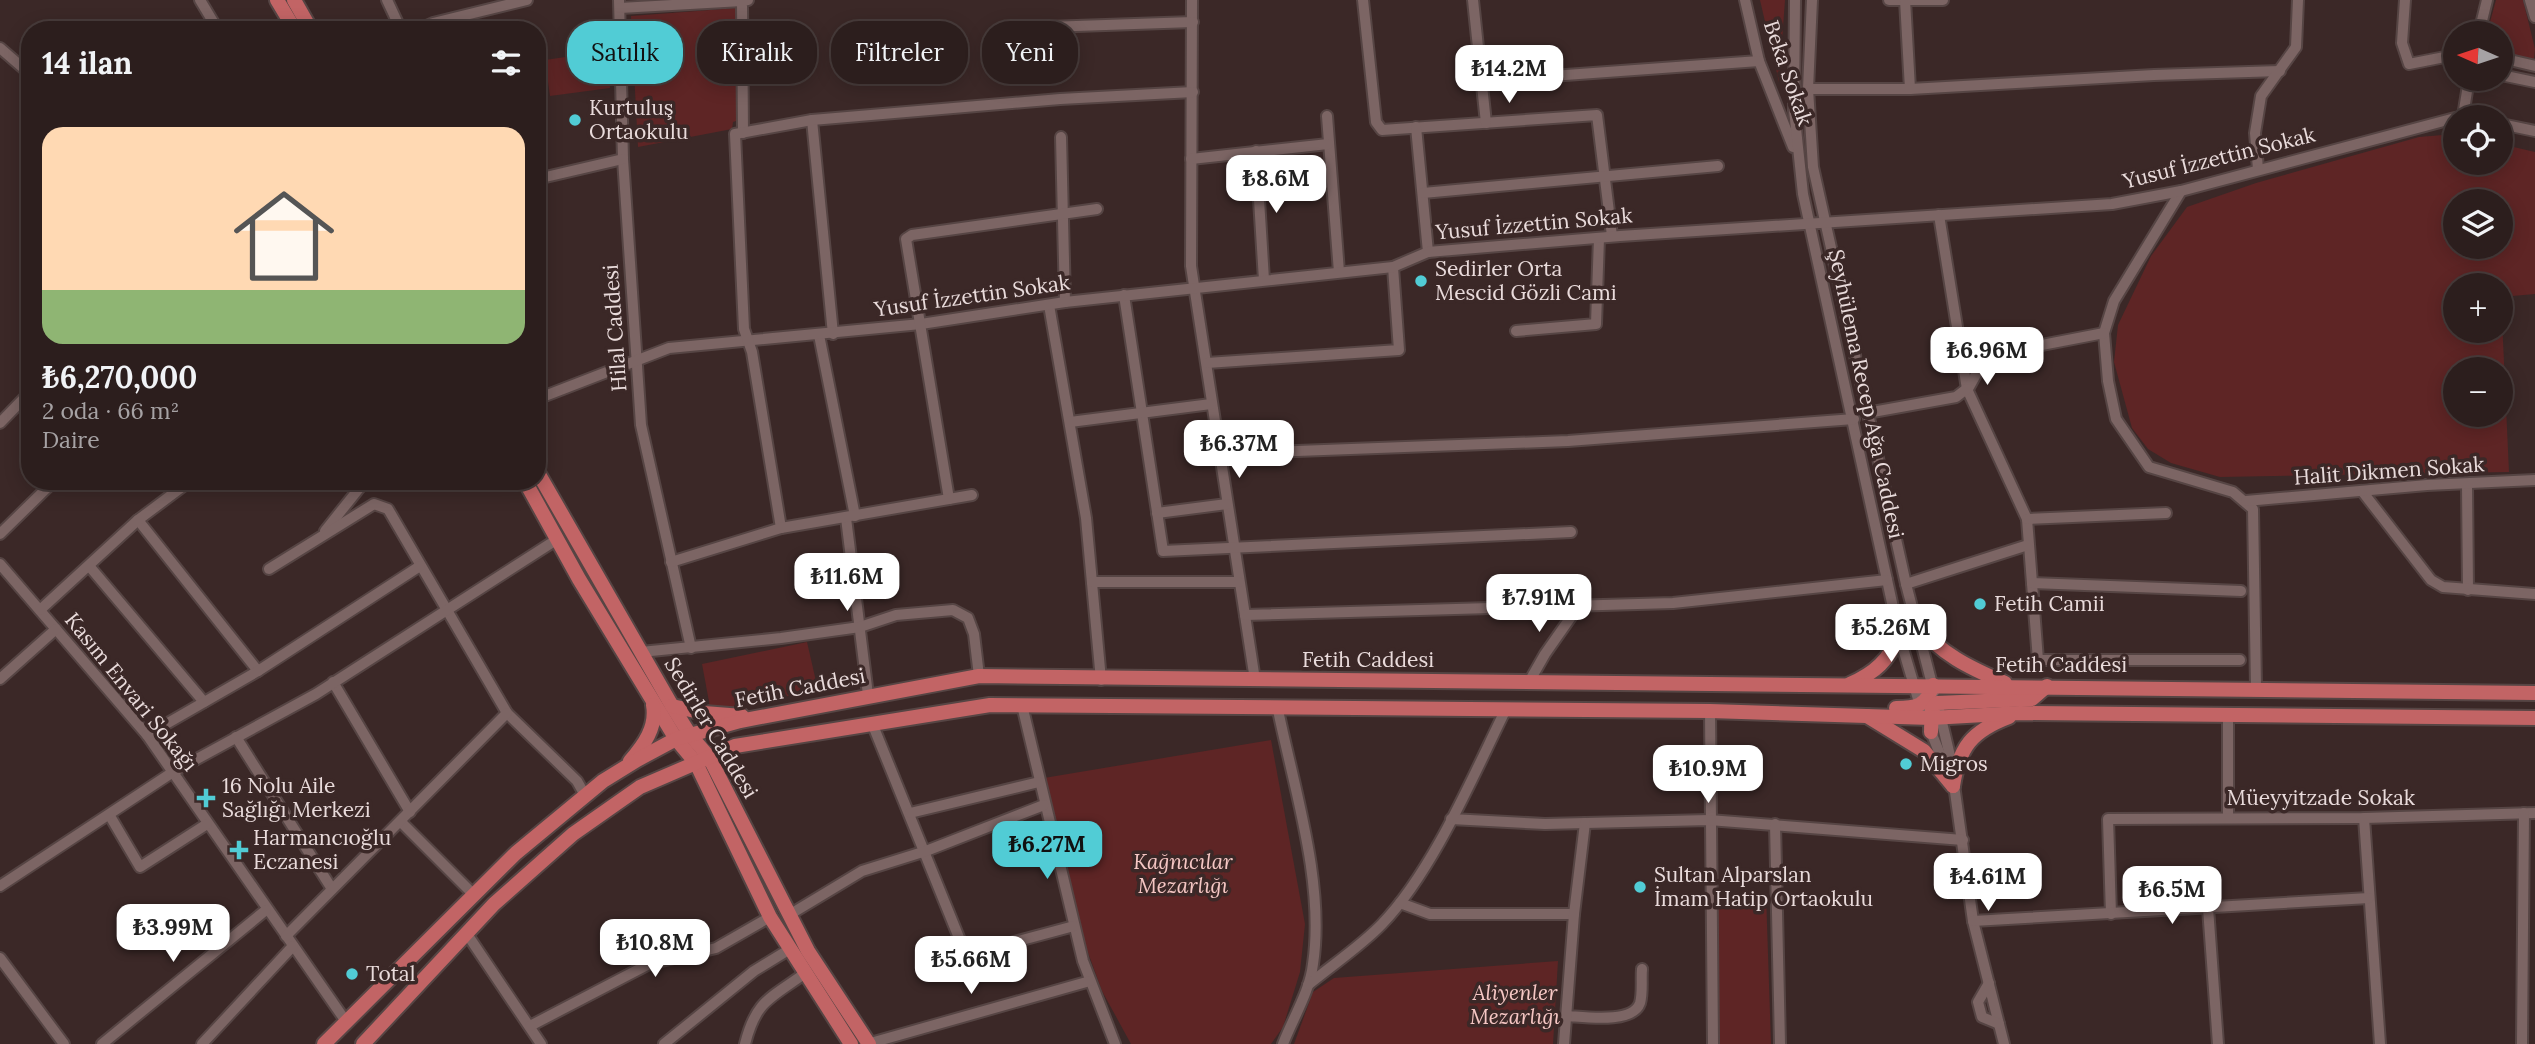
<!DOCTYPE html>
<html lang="tr">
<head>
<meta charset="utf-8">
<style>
	body { margin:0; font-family:Lora,serif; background:#382b2a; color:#f1f3f6; height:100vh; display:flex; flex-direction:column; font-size:26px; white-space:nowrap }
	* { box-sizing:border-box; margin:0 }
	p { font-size:23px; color:#a6a2a4 }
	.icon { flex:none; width:38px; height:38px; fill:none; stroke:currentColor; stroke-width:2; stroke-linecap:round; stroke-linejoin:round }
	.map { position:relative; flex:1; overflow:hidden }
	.details { position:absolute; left:21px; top:21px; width:525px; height:469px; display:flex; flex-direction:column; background:#2c1e1d; border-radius:28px; box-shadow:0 4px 18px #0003,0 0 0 2px #483c3b }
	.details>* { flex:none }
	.top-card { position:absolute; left:567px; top:21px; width:665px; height:63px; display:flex; gap:14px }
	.needle { width:46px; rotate:273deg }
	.controls { position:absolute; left:2443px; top:21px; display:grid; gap:14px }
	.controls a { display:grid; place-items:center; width:70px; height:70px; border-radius:50%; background:#2c1e1d; box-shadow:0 4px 18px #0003,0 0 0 2px #483c3b; font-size:35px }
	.price { position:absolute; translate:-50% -60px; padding:0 16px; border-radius:14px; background:#fff; color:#222; font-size:23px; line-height:46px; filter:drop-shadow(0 2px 4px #0008) }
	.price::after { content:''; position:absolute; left:50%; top:42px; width:21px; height:16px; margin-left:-10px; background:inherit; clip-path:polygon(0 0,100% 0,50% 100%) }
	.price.on { background:#51ccd5; color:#111 }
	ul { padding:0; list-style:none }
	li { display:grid; align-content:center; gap:14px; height:371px; padding:0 21px }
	li span { display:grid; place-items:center; height:217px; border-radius:21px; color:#555 }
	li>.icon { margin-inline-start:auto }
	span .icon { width:126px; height:126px; fill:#fffc; stroke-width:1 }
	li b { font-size:30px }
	h2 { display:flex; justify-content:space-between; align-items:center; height:84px; padding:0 21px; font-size:30px }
	.chip { padding:0 24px; border-radius:28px; background:#2c1e1d; box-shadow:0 4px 18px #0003,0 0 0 2px #483c3b; font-size:24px; line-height:63px }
	.chip.on { background:#51ccd5; color:#111 }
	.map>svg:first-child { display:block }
	.green { fill:#5e2525; fill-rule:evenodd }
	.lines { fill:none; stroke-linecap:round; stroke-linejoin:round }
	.minor-casing { stroke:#564544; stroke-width:14 }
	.major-casing { stroke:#564544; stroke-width:18 }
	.minor { stroke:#7c6564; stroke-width:10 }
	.major { stroke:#c26465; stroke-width:14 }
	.poi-dot { fill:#51ccd5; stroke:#3b2827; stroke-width:2.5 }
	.labels { text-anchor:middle; stroke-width:7; stroke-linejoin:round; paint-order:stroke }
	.street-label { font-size:21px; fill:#e9dbdb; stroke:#3b2827 }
	.poi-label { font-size:21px; fill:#e9dbdb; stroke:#3b2827; text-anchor:start }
	.park-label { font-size:21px; font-style:italic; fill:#f6c7c4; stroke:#3b2827 }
</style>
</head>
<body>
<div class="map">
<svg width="2535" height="1044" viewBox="0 0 2535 1044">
	<rect width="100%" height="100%" fill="#3b2827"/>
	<!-- green -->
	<g class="green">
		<polygon points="1760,0 1785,0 1779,82"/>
		<polygon points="2496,0 2523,0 2535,49 2534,60 2501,53 2501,33 2487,33"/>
		<polygon points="737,8 739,120 733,122 732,129 638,147 631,16"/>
		<polygon points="606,51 610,88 550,96 545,60"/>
		<path d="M 2455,134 L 2455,163 L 2501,163 L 2501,144 L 2535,152 L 2535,294 L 2501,297 L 2509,472 L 2220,477 L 2171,463 L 2148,449 L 2132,428 L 2114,362 L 2118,325 L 2151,256 L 2187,207 L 2256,183 L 2419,137 ZM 2501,201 L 2501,247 L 2455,247 L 2455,201 ZM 2501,285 L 2501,331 L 2455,331 L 2455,285 ZM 2501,369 L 2501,415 L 2455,415 L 2455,369 Z"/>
		<polygon points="807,642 818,690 725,709 710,707 702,664"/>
		<polygon points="1271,740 1305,924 1300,972 1283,1027 1271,1044 1131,1044 1102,991 1086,947 1044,778"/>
		<polygon points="1718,892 1766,894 1771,1044 1718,1044"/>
		<polygon points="1558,961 1553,1044 1294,1044 1313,992 1334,978"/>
	</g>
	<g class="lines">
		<!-- minor casing -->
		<g class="minor-casing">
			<g id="minor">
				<polyline points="200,0 218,30"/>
				<polyline points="387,0 401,30"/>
				<polyline points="619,0 623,159 641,425 691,648"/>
				<polyline points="1192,0 1191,266 1255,680"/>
				<polyline points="1363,0 1376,122 1382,130 1597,115 1612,236"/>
				<polyline points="1473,0 1486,123"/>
				<polyline points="1745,0 1759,61 1793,147"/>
				<polyline points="1795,0 1794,110 1803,194 1899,635 1921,709"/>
				<polyline points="1812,0 1808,89 1813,167 1906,584 1934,692"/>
				<polyline points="1889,0 1943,0"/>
				<polyline points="1905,0 1910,89"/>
				<polyline points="2405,0 2402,43 2409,64 2455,55"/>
				<polyline points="2530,0 2535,17"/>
				<polyline points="620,8 742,1"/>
				<polyline points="1047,27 1193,22"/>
				<polyline points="418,30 433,23 527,0"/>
				<polyline points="2479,33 2487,0"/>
				<polyline points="0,48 30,74"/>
				<polyline points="2501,58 2535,66"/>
				<polyline points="2501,75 2535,82"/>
				<polyline points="1482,81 1759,61"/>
				<polyline points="1808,89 1910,89 2154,75 2280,71"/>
				<polyline points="1327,116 1339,272"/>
				<polyline points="2463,116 2469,79"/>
				<polyline points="812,120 833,334"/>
				<polyline points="2501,124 2535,131"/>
				<polyline points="1416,127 1428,252"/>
				<polyline points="743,133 742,1 748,0"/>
				<polyline points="1061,137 1065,302"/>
				<polyline points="1256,151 1264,280"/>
				<polyline points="1191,159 1328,144"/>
				<polyline points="2258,169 2255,133 2261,96 2296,47 2298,0"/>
				<polyline points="537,179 623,159"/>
				<polyline points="2181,191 2114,301 2104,333 2108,381 2116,419 2149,467 2233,492 2253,509 2256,688"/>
				<polyline points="1423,193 1718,166"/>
				<polyline points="1939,215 1967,389 2027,519 2038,660 2240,660"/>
				<polyline points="1124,295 1163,551 1571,532"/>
				<polyline points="1049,305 1086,518 1101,680"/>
				<polyline points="1516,331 1596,324 1599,238"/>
				<polyline points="819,335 855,516"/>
				<polyline points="1207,363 1399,350 1393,267"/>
				<polyline points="537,399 669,348 921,324 1065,302 1393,267 1428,252 1620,236 2112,204 2181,191 2455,118"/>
				<polyline points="1867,413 1956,397 1969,387 1979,369 2000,353 2104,333"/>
				<polyline points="1070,422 1211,404"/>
				<polyline points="0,423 30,392"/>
				<polyline points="1219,454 1568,441 1854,419"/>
				<polyline points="2467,484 2468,590"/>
				<polyline points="2362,491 2431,580 2443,587 2535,594"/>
				<polyline points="949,499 906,239 912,235 1097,209"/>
				<polyline points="2246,501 2427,485 2535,480"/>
				<polyline points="1157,513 1227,504"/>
				<polyline points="846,518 868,695"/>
				<polyline points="2027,519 2166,513"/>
				<polyline points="138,520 258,671"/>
				<polyline points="781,528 752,352 744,329 735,134 812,120 1060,99 1193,92"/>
				<polyline points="325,531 365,481"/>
				<polyline points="0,534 54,481"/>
				<polyline points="671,562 781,528 972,495"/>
				<polyline points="0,564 147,735 345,1020"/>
				<polyline points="90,567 204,702"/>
				<polyline points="269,569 374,504 388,509 507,713 577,781 586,797"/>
				<polyline points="1092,582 1239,582"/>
				<polyline points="2032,583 2241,591"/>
				<polyline points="1906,584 2028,545"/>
				<polyline points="40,610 138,520 190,481"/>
				<polyline points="1245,615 1673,603 1887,580"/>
				<polyline points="641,652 781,638 860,627 896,615 953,610 968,618 974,634 979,676"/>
				<polyline points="0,679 56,629"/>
				<polyline points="333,682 410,812"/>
				<polyline points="1529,682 1545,654 1580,604"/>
				<polyline points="1022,705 1083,961 1115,1044"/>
				<path d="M 1278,710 C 1294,788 1325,884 1313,964 C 1310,991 1293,1018 1283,1044"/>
				<polyline points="1939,710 1950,756 1973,921 2004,1044"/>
				<polyline points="1710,711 1713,1044"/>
				<polyline points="872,723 966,955"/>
				<polyline points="1929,727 1948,774"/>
				<polyline points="147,735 258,671 420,566"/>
				<polyline points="236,737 332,889"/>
				<polyline points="910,813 1039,782"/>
				<polyline points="110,816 140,867 207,824"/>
				<polyline points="2228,818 2228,717"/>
				<polyline points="2364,818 2380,1044"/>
				<polyline points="1451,819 1545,824 1709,820 1963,840"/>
				<polyline points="401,822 473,894"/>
				<polyline points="1775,824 1780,1044"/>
				<polyline points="0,886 173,772 316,694 556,540"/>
				<polyline points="1400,903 1430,914 1574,914"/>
				<polyline points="2208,908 2218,1044"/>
				<polyline points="2111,914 2108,819 2364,818 2535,813"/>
				<polyline points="789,915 862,871 926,851 1044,805"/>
				<polyline points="1973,921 2369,898"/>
				<polyline points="467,934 541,1044"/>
				<polyline points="286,936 507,713"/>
				<polyline points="0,958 64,1044"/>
				<polyline points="939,966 966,955 1074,926"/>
				<polyline points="1989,983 1978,1002 1982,1017 1999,1024"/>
				<path d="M 1308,985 C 1332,965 1361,946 1382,924 C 1433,871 1473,776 1505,711"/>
				<path d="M 1567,1016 C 1585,1017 1633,1024 1640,1003 C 1643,993 1641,979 1642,969"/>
				<polyline points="530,1026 649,964 716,948 770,917"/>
				<polyline points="102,1044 266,910"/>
				<polyline points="202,1044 293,946"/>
				<polyline points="664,1044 754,971 790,949"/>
				<path d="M 745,1044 C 756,1001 769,999 804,974"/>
				<polyline points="867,1044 1090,981"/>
				<polyline points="1564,1044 1574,914 1585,823"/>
				<polyline points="2522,1044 2524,813"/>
			</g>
		</g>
		<!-- major casing -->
		<g class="major-casing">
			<g id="major">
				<polyline points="277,0 295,30"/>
				<polyline points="294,0 311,30"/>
				<polyline points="537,471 672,706 690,735 709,757 808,951 869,1044"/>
				<polyline points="525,481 579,579 676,739 696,763 770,917 851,1044"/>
				<path d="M 1916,623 C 1940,654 1970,668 2005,683"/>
				<path d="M 1850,684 C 1875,673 1889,660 1899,635"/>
				<polyline points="672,706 704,713 742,716"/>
				<path d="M 1896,708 C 1917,708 1926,706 1933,685"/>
				<polyline points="1867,716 1924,751 1953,786"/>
				<polyline points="1931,732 1932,709 1937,703 2032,699 2047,686"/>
				<path d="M 630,761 C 644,745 657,727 653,705"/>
				<path d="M 1953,786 C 1959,747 1972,731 2009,717"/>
				<polyline points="324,1044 516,853 603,781 637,760 676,739 740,721 979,676 2535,693"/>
				<polyline points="363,1044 494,904 573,834 640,787 735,746 990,705 1710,711 1931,718 2020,713 2535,718"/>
			</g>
		</g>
		<!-- minor -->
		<use href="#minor" class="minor"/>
		<!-- major -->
		<use href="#major" class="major"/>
	</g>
	<!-- markers -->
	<g class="poi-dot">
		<circle cx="575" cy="120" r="7"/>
		<circle cx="1421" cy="281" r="7"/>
		<circle cx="1980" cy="604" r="7"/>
		<circle cx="1906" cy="764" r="7"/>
		<path d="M202.5 787.5h7v7h7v7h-7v7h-7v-7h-7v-7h7z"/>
		<path d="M235.5 839.5h7v7h7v7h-7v7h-7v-7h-7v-7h7z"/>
		<circle cx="1640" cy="887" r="7"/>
		<circle cx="352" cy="974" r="7"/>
	</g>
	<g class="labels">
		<!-- street labels -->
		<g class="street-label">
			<text transform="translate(1788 73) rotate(71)" y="7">Beka Sokak</text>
			<text transform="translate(2219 158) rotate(-14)" y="7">Yusuf İzzettin Sokak</text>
			<text transform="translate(1534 224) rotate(-5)" y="7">Yusuf İzzettin Sokak</text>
			<text transform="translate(972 296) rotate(-8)" y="7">Yusuf İzzettin Sokak</text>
			<text transform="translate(615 328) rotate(-94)" y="7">Hilal Caddesi</text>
			<text transform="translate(1866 394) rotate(78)" y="7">Şeyhülema Recep Ağa Caddesi</text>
			<text transform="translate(2389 471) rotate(-4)" y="7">Halit Dikmen Sokak</text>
			<text x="1368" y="667">Fetih Caddesi</text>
			<text x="2061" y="672">Fetih Caddesi</text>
			<text transform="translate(800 688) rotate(-11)" y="7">Fetih Caddesi</text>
			<text transform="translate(131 692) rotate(51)" y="7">Kasım Envari Sokağı</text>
			<text transform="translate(711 728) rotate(59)" y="7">Sedirler Caddesi</text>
			<text x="2321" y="805">Müeyyitzade Sokak</text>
		</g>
		<!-- poi labels -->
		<g class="poi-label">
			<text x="589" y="115">Kurtuluş<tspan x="589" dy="24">Ortaokulu</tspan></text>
			<text x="1435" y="276">Sedirler Orta<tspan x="1435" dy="24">Mescid Gözli Cami</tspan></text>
			<text x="1994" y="611">Fetih Camii</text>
			<text x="1920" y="771">Migros</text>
			<text x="222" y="793">16 Nolu Aile<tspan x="222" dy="24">Sağlığı Merkezi</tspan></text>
			<text x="253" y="845">Harmancıoğlu<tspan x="253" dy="24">Eczanesi</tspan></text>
			<text x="1654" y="882">Sultan Alparslan<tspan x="1654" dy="24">İmam Hatip Ortaokulu</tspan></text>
			<text x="366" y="981">Total</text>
		</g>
		<!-- park labels -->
		<g class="park-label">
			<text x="1183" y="869">Kağnıcılar<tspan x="1183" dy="24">Mezarlığı</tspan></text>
			<text x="1515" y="1000">Aliyenler<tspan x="1515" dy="24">Mezarlığı</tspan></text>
		</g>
	</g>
</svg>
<div class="controls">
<a><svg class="needle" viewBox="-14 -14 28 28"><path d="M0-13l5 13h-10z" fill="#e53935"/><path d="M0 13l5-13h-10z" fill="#a6a2a4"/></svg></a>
<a><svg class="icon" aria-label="locate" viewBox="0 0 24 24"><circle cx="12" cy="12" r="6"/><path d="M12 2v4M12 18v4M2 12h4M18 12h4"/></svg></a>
<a><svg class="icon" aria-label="layers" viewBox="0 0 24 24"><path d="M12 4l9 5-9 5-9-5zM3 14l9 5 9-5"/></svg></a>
<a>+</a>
<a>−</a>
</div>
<b class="price" style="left:1509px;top:105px">₺14.2M</b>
<b class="price" style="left:1276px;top:215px">₺8.6M</b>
<b class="price" style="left:1987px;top:387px">₺6.96M</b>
<b class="price" style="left:1239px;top:480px">₺6.37M</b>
<b class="price" style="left:847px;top:613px">₺11.6M</b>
<b class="price" style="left:1539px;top:634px">₺7.91M</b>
<b class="price" style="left:1891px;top:664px">₺5.26M</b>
<b class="price" style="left:1708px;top:805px">₺10.9M</b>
<b class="price on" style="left:1047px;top:881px">₺6.27M</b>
<b class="price" style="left:1988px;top:913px">₺4.61M</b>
<b class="price" style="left:2172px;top:926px">₺6.5M</b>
<b class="price" style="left:173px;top:964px">₺3.99M</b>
<b class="price" style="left:655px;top:979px">₺10.8M</b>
<b class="price" style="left:971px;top:996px">₺5.66M</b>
<div class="top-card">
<a class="chip on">Satılık</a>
<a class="chip">Kiralık</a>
<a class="chip">Filtreler</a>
<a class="chip">Yeni</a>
</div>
<section class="details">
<h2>14 ilan<svg class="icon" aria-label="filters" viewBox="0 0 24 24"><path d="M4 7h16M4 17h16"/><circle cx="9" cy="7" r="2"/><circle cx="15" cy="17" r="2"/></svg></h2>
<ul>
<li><span style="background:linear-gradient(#ffd9b3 75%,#8fb573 0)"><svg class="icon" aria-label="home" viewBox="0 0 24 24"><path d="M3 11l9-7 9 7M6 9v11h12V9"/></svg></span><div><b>₺6,270,000</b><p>2 oda · 66 m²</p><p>Daire</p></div></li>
</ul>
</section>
</div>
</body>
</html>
